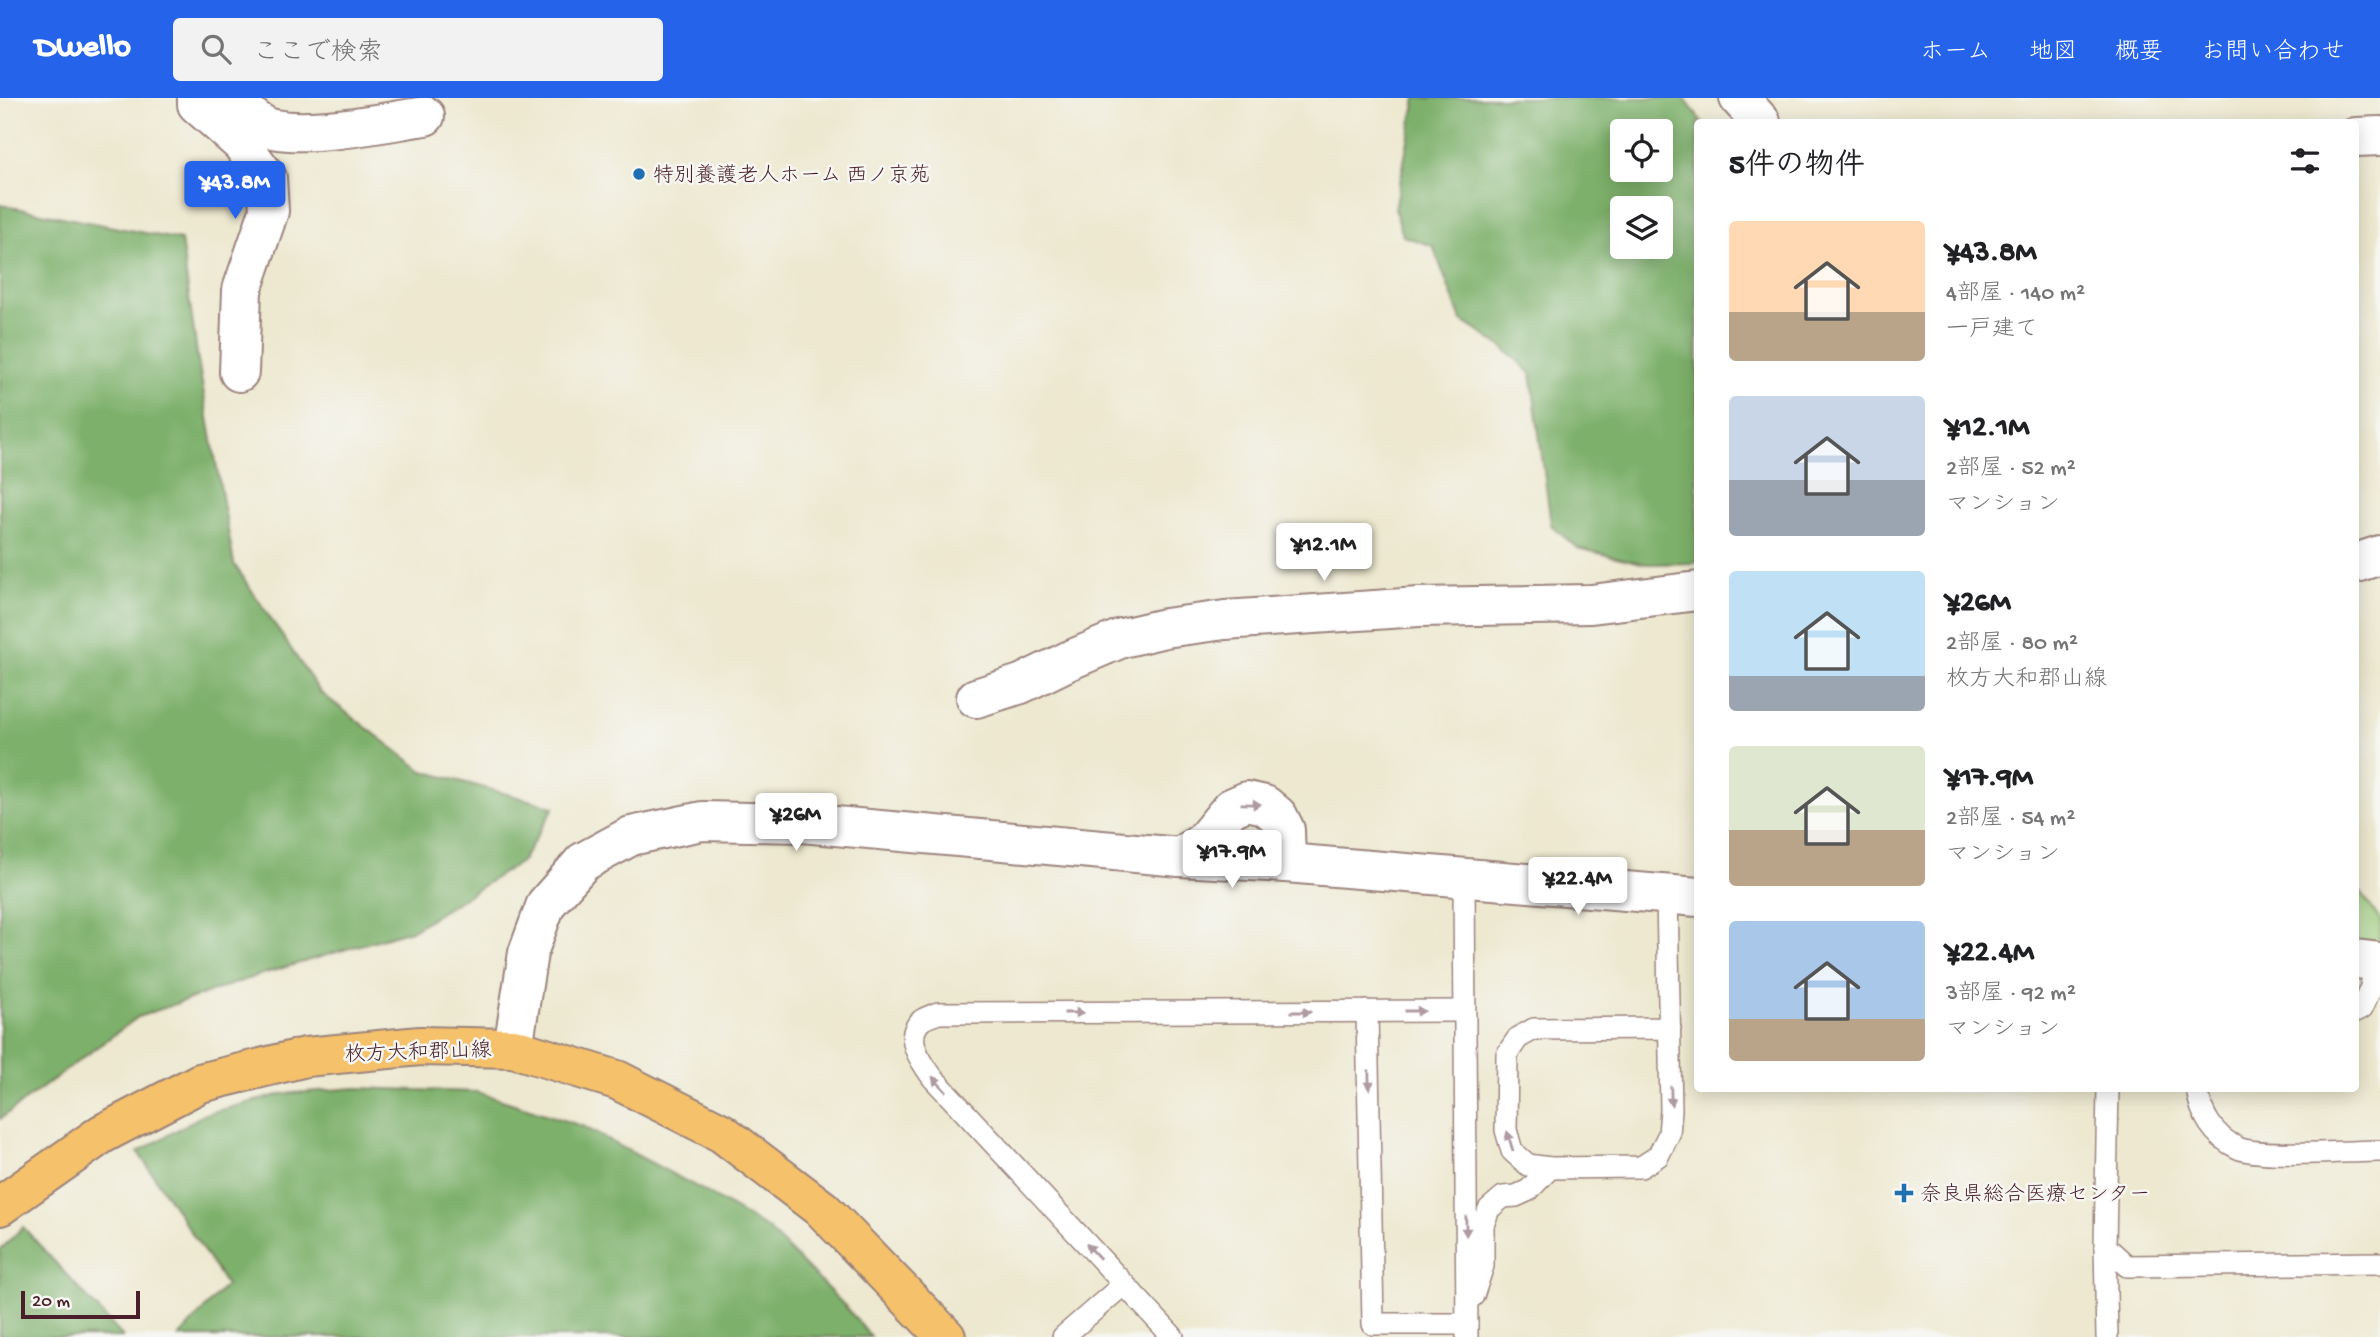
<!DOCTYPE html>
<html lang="ja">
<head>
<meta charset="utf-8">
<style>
	body { margin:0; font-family:"Gochi Hand","Klee One",sans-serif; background:#f2f2f2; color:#202124; height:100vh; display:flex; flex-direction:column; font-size:26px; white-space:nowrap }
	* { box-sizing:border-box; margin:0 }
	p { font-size:23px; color:#757577 }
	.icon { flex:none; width:38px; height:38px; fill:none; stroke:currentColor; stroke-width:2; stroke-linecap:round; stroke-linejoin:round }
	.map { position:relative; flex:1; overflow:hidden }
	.side { position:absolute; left:1694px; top:21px; width:665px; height:973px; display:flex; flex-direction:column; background:#fff; border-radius:7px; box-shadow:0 4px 18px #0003 }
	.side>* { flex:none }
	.controls { position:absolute; left:1610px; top:21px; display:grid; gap:14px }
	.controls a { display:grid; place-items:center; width:63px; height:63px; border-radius:7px; background:#fff; box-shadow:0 4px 18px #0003; font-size:35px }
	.scale { position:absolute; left:21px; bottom:18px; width:119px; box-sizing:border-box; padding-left:7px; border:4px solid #4a1f2b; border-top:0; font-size:19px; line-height:24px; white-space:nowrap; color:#4a1f2b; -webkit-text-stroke:5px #f6f6f2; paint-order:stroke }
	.price { position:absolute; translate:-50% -60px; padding:0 16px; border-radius:7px; background:#fff; color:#222; font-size:23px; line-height:46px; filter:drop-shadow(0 2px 4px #0008) }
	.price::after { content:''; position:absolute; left:50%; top:42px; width:21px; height:16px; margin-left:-10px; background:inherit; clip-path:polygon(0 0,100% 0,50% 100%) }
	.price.active { background:#2563eb; color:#fff }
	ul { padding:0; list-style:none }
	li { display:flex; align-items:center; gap:21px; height:175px; padding:0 35px }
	li span { display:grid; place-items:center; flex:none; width:196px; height:140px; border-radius:7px; color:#555 }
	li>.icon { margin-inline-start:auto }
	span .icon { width:84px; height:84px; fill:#fffc; stroke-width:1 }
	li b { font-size:30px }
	h2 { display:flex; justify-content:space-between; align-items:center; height:84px; padding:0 35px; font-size:30px }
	header { display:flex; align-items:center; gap:42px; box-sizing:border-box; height:98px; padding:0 35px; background:#2563eb; color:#fff }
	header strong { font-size:33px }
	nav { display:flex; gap:38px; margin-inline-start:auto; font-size:24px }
	.search { width:490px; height:63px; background:#f2f2f2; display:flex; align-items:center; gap:18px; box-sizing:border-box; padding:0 24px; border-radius:7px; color:#757577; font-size:26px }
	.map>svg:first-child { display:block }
	.green { fill:#9ccc7b; stroke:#737653; stroke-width:2 }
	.forest { fill:#7db06b; stroke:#64684b; stroke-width:2; fill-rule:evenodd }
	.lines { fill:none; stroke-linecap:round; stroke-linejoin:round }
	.service-casing { stroke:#9c847d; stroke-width:24 }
	.minor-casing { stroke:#9c847d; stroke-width:42 }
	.tertiary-casing { stroke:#9c847d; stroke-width:42 }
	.primary-casing { stroke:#9c847d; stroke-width:42 }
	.service { stroke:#fff; stroke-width:21 }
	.minor { stroke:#fff; stroke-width:38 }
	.tertiary { stroke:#fff; stroke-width:38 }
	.primary { stroke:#f5c16b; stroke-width:38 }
	.oneway { fill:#ae9aa0 }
	.poi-dot { fill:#1f6fb2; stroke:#f6f6f2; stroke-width:2.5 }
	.labels { text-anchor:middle; stroke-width:5; stroke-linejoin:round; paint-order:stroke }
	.poi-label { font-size:21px; fill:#4a1f2b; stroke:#f6f6f2; text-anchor:start }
	.street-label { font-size:21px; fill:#4a1f2b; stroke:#f6f6f2 }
</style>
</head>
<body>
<header>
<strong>Dwello</strong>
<div class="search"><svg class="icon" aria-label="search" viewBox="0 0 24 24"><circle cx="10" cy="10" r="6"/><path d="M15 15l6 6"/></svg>ここで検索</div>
<nav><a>ホーム</a><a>地図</a><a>概要</a><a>お問い合わせ</a></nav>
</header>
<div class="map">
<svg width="2380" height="1239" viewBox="0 0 2380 1239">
	<rect width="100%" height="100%" fill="#f6f6f2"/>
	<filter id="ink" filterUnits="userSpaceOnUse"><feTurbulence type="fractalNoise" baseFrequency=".0143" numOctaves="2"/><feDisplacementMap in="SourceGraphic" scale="14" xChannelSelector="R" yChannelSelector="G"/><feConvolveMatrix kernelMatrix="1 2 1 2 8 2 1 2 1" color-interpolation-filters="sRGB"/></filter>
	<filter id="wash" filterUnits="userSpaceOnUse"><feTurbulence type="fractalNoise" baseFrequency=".00686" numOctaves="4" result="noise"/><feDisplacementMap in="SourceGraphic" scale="28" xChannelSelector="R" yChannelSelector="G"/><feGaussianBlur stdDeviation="1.57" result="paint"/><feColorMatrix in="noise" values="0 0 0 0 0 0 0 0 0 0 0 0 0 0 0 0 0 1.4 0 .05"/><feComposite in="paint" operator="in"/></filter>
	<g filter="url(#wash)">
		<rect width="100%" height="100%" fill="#ede8cf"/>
		<!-- green -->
		<polygon class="green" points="2356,787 2380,822 2380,847 2356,845"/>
		<!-- forest -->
		<g class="forest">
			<path d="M 1416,0 L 1684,0 L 1702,24 L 1698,24 L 1697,465 L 1646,466 L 1577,450 L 1551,427 L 1531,275 L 1502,249 L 1461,222 L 1433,148 L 1403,138 L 1395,111 ZM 1661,33 L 1661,72 L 1622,72 L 1622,33 ZM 1661,110 L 1661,149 L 1622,149 L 1622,110 Z"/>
			<polygon points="0,107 181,142 198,263 234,466 320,594 423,673 554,709 522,763 414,831 256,878 138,919 0,1021"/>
			<polygon points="355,990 477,994 582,1028 701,1091 768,1131 846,1209 871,1239 179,1239 226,1187 138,1054 205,1016 282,996"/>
			<polygon points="23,1129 123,1239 0,1239 0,1152"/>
		</g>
	</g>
	<g filter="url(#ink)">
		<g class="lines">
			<!-- service casing -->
			<g class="service-casing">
				<g id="service">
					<polyline points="1464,781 1467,1239"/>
					<polyline points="1667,796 1671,1012 1669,1036 1658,1058 1641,1069 1550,1070 1528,1067 1512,1053 1506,1032 1507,956 1518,940 1534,931 1670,930"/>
					<polyline points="1367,913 1373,1226 1467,1226"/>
					<polyline points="2356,913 2362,910 2371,889 2375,863"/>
					<polyline points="2108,990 2105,1148 2127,1168 2380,1165"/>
					<path d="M 2197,990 C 2200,1016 2214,1039 2238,1050 C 2259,1060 2352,1053 2380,1053"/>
					<polyline points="2105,1148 2107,1239"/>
					<polyline points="1473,1198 1483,1168 1483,1127 1489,1111 1503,1099 1516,1098 1529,1092 1550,1070"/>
					<polyline points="1063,1239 1124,1186"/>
					<path d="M 1173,1239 L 933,980 C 922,965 902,939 922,922 C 926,919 934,917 938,915 L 1464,913"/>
				</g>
			</g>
			<!-- minor casing -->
			<g class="minor-casing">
				<g id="minor">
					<polyline points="197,0 197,6 241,45 267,80 269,113 242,192 239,274"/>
					<path d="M 231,0 C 243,11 258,28 274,31 C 314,39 384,24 425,18"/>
					<polyline points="1739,0 1761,24"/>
					<polyline points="2356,39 2380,38"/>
					<polyline points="2356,465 2380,457"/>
					<polyline points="976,600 1021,586 1068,563 1122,540 1165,530 1225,522 1419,509 1591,506 1698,493"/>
					<polyline points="1180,759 1203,744 1231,710 1247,703 1265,707 1278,718 1285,732 1286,765"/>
				</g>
			</g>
			<!-- tertiary casing -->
			<g class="tertiary-casing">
				<g id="tertiary">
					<polyline points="2356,861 2380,864"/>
					<polyline points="513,950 528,855 546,806 583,764 631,738 702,723 802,725 1180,759 1286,765 1698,799"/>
				</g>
			</g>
			<!-- primary casing -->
			<g class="primary-casing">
				<polyline id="primary" points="0,1108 102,1036 200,985 306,959 420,948 513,950 617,982 722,1035 823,1112 946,1239"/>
			</g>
			<!-- service -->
			<use href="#service" class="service"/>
			<!-- minor -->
			<use href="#minor" class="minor"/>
			<!-- tertiary -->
			<use href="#tertiary" class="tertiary"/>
			<!-- primary -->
			<use href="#primary" class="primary"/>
		</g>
		<!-- one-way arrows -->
		<defs><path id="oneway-solid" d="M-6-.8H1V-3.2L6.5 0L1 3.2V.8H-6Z" transform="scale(1.75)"/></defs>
		<g class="oneway">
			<use href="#oneway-solid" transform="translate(1251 706) rotate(1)"/>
			<use href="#oneway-solid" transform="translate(1415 913)"/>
			<use href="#oneway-solid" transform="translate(1301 914)"/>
			<use href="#oneway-solid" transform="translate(1074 915)"/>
			<use href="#oneway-solid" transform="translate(1369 982) rotate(89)"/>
			<use href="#oneway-solid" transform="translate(939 986) rotate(-132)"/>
			<use href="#oneway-solid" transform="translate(1671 998) rotate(89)"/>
			<use href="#oneway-solid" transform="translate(1510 1043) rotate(-107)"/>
			<use href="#oneway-solid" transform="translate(1466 1128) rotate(89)"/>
			<use href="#oneway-solid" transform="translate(1093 1153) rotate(-133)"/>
		</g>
	</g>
	<!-- markers -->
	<g class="poi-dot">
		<circle cx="639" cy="76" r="7"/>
		<path d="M1900.5 1084.5h7v7h7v7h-7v7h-7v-7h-7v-7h7z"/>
	</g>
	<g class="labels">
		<!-- poi labels -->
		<g class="poi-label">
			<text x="653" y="83">特別養護老人ホーム 西ノ京苑</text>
			<text x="1920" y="1102">奈良県総合医療センター</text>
		</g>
		<!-- street labels -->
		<g class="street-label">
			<text transform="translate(418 953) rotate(-2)" y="7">枚方大和郡山線</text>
		</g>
	</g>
</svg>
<div class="controls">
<a><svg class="icon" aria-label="locate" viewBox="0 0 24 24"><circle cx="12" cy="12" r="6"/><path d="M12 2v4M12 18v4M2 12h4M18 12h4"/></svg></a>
<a><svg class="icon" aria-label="layers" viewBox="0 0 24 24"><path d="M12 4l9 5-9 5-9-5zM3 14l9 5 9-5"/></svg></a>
</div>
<div class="scale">20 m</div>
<b class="price active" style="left:235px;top:123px">¥43.8M</b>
<b class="price" style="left:1324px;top:485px">¥12.1M</b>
<b class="price" style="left:796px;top:755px">¥26M</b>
<b class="price" style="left:1232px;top:792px">¥17.9M</b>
<b class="price" style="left:1578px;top:819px">¥22.4M</b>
<section class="side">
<h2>5件の物件<svg class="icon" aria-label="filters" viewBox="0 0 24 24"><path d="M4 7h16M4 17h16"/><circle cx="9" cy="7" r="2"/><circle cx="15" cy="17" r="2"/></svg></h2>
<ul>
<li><span style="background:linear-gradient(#ffd9b3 65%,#b9a48a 0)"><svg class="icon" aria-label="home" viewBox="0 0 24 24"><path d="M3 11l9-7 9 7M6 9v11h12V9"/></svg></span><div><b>¥43.8M</b><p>4部屋 · 140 m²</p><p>一戸建て</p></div></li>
<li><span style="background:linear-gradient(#c9d6e8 60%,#9aa5b1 0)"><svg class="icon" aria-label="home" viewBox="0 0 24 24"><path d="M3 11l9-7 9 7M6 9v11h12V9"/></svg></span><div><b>¥12.1M</b><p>2部屋 · 52 m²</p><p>マンション</p></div></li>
<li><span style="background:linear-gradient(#bfe0f5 75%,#9aa5b1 0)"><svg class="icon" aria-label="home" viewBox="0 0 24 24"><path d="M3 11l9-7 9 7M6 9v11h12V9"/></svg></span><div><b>¥26M</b><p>2部屋 · 80 m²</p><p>枚方大和郡山線</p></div></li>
<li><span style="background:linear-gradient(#dfe7d0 60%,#b9a48a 0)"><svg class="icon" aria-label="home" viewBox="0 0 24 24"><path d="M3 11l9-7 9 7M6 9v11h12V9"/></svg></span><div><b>¥17.9M</b><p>2部屋 · 54 m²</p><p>マンション</p></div></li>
<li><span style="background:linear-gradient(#a9c7e8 70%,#b9a48a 0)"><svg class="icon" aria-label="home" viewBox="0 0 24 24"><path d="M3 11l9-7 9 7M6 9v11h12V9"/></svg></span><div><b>¥22.4M</b><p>3部屋 · 92 m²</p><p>マンション</p></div></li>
</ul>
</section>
</div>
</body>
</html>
